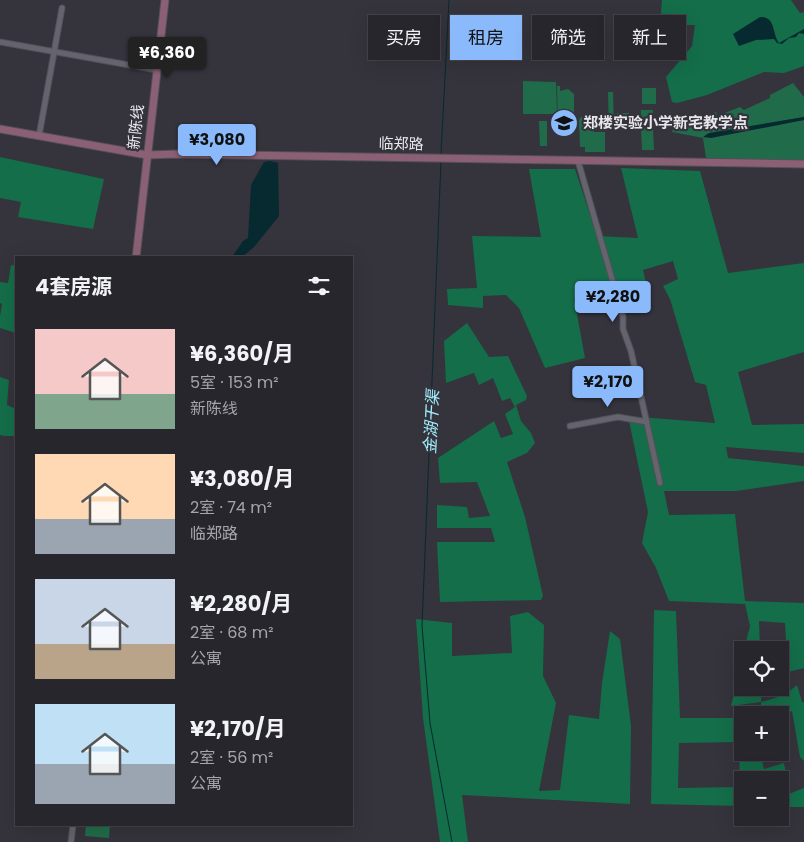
<!DOCTYPE html>
<html lang="zh">
<head>
<meta charset="utf-8">
<style>
	body { margin:0; font-family:Poppins,"Noto Sans SC",sans-serif; background:#343239; color:#f1f3f6; height:100vh; display:flex; flex-direction:column; font-size:19px; white-space:nowrap }
	* { box-sizing:border-box; margin:0 }
	p { font-size:16px; color:#a5a5aa }
	.icon { flex:none; width:28px; height:28px; fill:none; stroke:currentColor; stroke-width:2; stroke-linecap:round; stroke-linejoin:round }
	.map { position:relative; flex:1; overflow:hidden }
	.side { position:absolute; left:15px; top:256px; width:338px; height:570px; display:flex; flex-direction:column; background:#28262d; border-radius:0px; box-shadow:0 5px 20px #0002,0 0 0 1px #444349 }
	.side>* { flex:none }
	.guide { position:absolute; left:368px; top:15px; width:361px; height:45px; display:flex; gap:10px }
	.controls { position:absolute; left:734px; top:641px; display:grid; gap:10px }
	.controls a { display:grid; place-items:center; width:55px; height:55px; border-radius:0px; background:#28262d; box-shadow:0 5px 20px #0002,0 0 0 1px #444349; font-size:25px }
	.price { position:absolute; translate:-50% -42px; padding:0 11px; border-radius:5px; background:#8abafc; color:#111; font-size:16px; line-height:32px; filter:drop-shadow(0 1px 2px #0008) }
	.price::after { content:''; position:absolute; left:50%; top:30px; width:15px; height:11px; margin-left:-8px; background:inherit; clip-path:polygon(0 0,100% 0,50% 100%) }
	.price.current { background:#222; color:#fff }
	ul { padding:0; list-style:none }
	li { display:flex; align-items:center; gap:15px; height:125px; padding:0 20px }
	li span { display:grid; place-items:center; flex:none; width:140px; height:100px; border-radius:0px; color:#555 }
	li>.icon { margin-inline-start:auto }
	span .icon { width:60px; height:60px; fill:#fffc; stroke-width:1 }
	li b { font-size:21px }
	h2 { display:flex; justify-content:space-between; align-items:center; height:60px; padding:0 20px; font-size:21px }
	.tag { padding:0 18px; border-radius:0px; background:#28262d; box-shadow:0 5px 20px #0002,0 0 0 1px #444349; font-size:18px; line-height:45px }
	.tag.current { background:#8abafc; color:#111 }
	.map>svg:first-child { display:block }
	.green { fill:#206c4a }
	.forest { fill:#146e49; fill-rule:evenodd }
	.water { fill:#062a2f }
	.lines { fill:none; stroke-linecap:round; stroke-linejoin:round }
	.stream { stroke:#062a2f; stroke-width:1 }
	.street-casing { stroke:#515057; stroke-width:7 }
	.secondary-casing { stroke:#515057; stroke-width:9 }
	.street { stroke:#65636d; stroke-width:5 }
	.secondary { stroke:#8c6074; stroke-width:7 }
	.labels { text-anchor:middle; stroke-width:4.5; stroke-linejoin:round; paint-order:stroke }
	.poi-label { font-size:15px; font-weight:bold; fill:#e8e7ec; stroke:#35333c; text-anchor:start }
	.street-label { font-size:15px; fill:#e8e7ec; stroke:#35333c }
	.water-label { font-size:16px; font-style:italic; fill:#a0eefc; stroke:#35333c }
</style>
</head>
<body>
<div class="map">
<svg width="804" height="842" viewBox="0 0 804 842">
	<rect width="100%" height="100%" fill="#35333c"/>
	<!-- green -->
	<g class="green">
		<polygon points="523,81 556,82 557,114 523,114"/>
		<polygon points="793,83 804,97 804,117 704,135 804,120 804,161 706,158 703,138 672,132 673,129 716,112 717,116 740,107 744,110 770,98 770,95"/>
		<polygon points="557,86 560,86 560,91 568,89 574,94 574,122 570,126 561,124 561,129 558,129"/>
		<rect x="642" y="88" width="14" height="16"/>
		<polygon points="608,92 613,92 614,130 609,130"/>
		<rect x="641" y="110" width="12" height="16"/>
		<polygon points="617,113 629,113 629,127 617,128"/>
		<polygon points="581,117 594,117 594,132 605,132 605,152 585,152 585,147 580,147 579,120"/>
		<polygon points="539,121 547,121 547,146 540,146"/>
		<polygon points="641,128 653,128 654,150 642,150"/>
		<polygon points="86,825 110,825 109,838 85,836"/>
	</g>
	<!-- forest -->
	<g class="forest">
		<polygon points="662,0 791,0 800,13 804,12 804,66 784,73 764,72 707,95 677,103 672,102 666,77 692,46 695,25 660,25"/>
		<polygon points="0,157 104,179 93,229 18,217 21,202 0,198"/>
		<polygon points="621,168 700,171 728,273 804,263 804,352 738,372 752,425 804,424 804,453 726,447 728,458 804,466 804,481 736,491 664,491 669,515 735,514 745,601 804,603 804,668 788,672 785,623 759,621 760,650 744,650 750,626 745,604 669,601 656,568 642,543 648,512 628,416 715,423 706,385 695,382 670,299 663,286 678,279 673,261 643,270 648,291 619,304 574,298 585,358 545,368 519,308 506,295 483,296 483,308 448,305 447,289 477,288 472,236 541,237 529,169 575,169 597,236 638,238"/>
		<polygon points="11,265 16,266 16,333 0,328 0,316 2,304 0,303 0,282 8,283"/>
		<polygon points="467,323 489,357 508,356 527,396 526,400 516,405 521,421 531,433 535,443 527,453 507,462 525,517 543,596 541,600 440,602 437,542 495,542 491,528 437,528 437,505 467,507 469,518 490,516 477,482 440,483 438,458 494,421 501,438 513,434 505,414 515,407 510,398 502,401 493,378 479,385 474,373 446,383 444,341"/>
		<polygon points="0,377 9,380 7,405 16,409 16,436 5,436 0,435"/>
		<path d="M 654,610 L 676,611 L 680,718 L 742,718 L 742,752 L 760,753 L 764,769 L 784,763 L 789,787 L 780,788 L 780,780 L 742,780 L 742,806 L 651,804 ZM 740,742 L 739,787 L 678,788 L 679,743 Z"/>
		<polygon points="528,612 544,625 543,676 556,703 539,791 560,790 569,715 599,719 602,683 610,631 620,639 631,726 630,804 462,795 468,842 440,842 423,718 416,619 452,623 452,656 512,653 510,616"/>
		<path d="M 742,658 L 742,688 L 761,688 L 761,702 C 775,699 787,694 797,685 L 802,702 L 804,702 L 804,761 L 800,757 L 792,711 L 782,715 L 761,715 L 761,702 L 731,706 Z"/>
		<polygon points="804,788 804,807 780,807 780,793 781,797"/>
	</g>
	<!-- water -->
	<g class="water">
		<path d="M 760,17 C 776,16 772,34 779,43 L 804,29 L 804,34 L 799,33 L 796,37 L 789,38 L 782,44 L 777,43 L 774,39 L 756,40 L 739,46 L 733,34 Z"/>
		<polygon points="804,117 804,120 711,138 703,137 709,133"/>
		<polygon points="270,161 278,163 279,216 254,247 242,257 232,257 243,241 248,238 251,185 264,162"/>
	</g>
	<g class="lines">
		<!-- stream -->
		<g class="stream">
			<polyline points="441,154 449,0"/>
			<polyline points="441,161 422,626 430,723 452,842"/>
		</g>
		<!-- street casing -->
		<g class="street-casing">
			<g id="street">
				<polyline points="0,42 157,70"/>
				<polyline points="39,136 62,8"/>
				<polyline points="578,161 623,317 623,329 631,351 660,483"/>
				<polyline points="570,426 618,417 647,422"/>
				<polyline points="71,842 73,825"/>
			</g>
		</g>
		<!-- secondary casing -->
		<g class="secondary-casing">
			<g id="secondary">
				<polyline points="0,129 147,155 177,154 804,164"/>
				<polyline points="136,258 165,0"/>
			</g>
		</g>
		<!-- street -->
		<use href="#street" class="street"/>
		<!-- secondary -->
		<use href="#secondary" class="secondary"/>
	</g>
	<!-- icons -->
	<defs>
		<g id="school-disc" transform="scale(1.4375)"><circle r="9.5" fill="#8abafc" stroke="#35333c"/><path d="M0-5L7-2L0 1L-7-2ZM-4 1L0 2.5L4 1V4Q0 6-4 4Z" fill="#111"/></g>
	</defs>
	<g fill-rule="evenodd">
		<use href="#school-disc" x="564" y="123"/>
	</g>
	<g class="labels">
		<!-- poi labels -->
		<g class="poi-label">
			<text x="583" y="128">郑楼实验小学新宅教学点</text>
		</g>
		<!-- street labels -->
		<g class="street-label">
			<text transform="translate(136 127) rotate(-84)" y="5">新陈线</text>
			<text transform="translate(401 144) rotate(1)" y="5">临郑路</text>
		</g>
		<!-- water labels -->
		<g class="water-label">
			<text transform="translate(431 422) rotate(-87)" y="6">金湖干渠</text>
		</g>
	</g>
</svg>
<div class="controls">
<a><svg class="icon" aria-label="locate" viewBox="0 0 24 24"><circle cx="12" cy="12" r="6"/><path d="M12 2v4M12 18v4M2 12h4M18 12h4"/></svg></a>
<a>+</a>
<a>−</a>
</div>
<b class="price current" style="left:167px;top:79px">¥6,360</b>
<b class="price" style="left:217px;top:166px">¥3,080</b>
<b class="price" style="left:613px;top:323px">¥2,280</b>
<b class="price" style="left:608px;top:408px">¥2,170</b>
<div class="guide">
<a class="tag">买房</a>
<a class="tag current">租房</a>
<a class="tag">筛选</a>
<a class="tag">新上</a>
</div>
<section class="side">
<h2>4套房源<svg class="icon" aria-label="filters" viewBox="0 0 24 24"><path d="M4 7h16M4 17h16"/><circle cx="9" cy="7" r="2"/><circle cx="15" cy="17" r="2"/></svg></h2>
<ul>
<li><span style="background:linear-gradient(#f6c9c9 65%,#7fa58c 0)"><svg class="icon" aria-label="home" viewBox="0 0 24 24"><path d="M3 11l9-7 9 7M6 9v11h12V9"/></svg></span><div><b>¥6,360/月</b><p>5室 · 153 m²</p><p>新陈线</p></div></li>
<li><span style="background:linear-gradient(#ffd9b3 65%,#9aa5b1 0)"><svg class="icon" aria-label="home" viewBox="0 0 24 24"><path d="M3 11l9-7 9 7M6 9v11h12V9"/></svg></span><div><b>¥3,080/月</b><p>2室 · 74 m²</p><p>临郑路</p></div></li>
<li><span style="background:linear-gradient(#c9d6e8 65%,#b9a48a 0)"><svg class="icon" aria-label="home" viewBox="0 0 24 24"><path d="M3 11l9-7 9 7M6 9v11h12V9"/></svg></span><div><b>¥2,280/月</b><p>2室 · 68 m²</p><p>公寓</p></div></li>
<li><span style="background:linear-gradient(#bfe0f5 60%,#9aa5b1 0)"><svg class="icon" aria-label="home" viewBox="0 0 24 24"><path d="M3 11l9-7 9 7M6 9v11h12V9"/></svg></span><div><b>¥2,170/月</b><p>2室 · 56 m²</p><p>公寓</p></div></li>
</ul>
</section>
</div>
</body>
</html>
